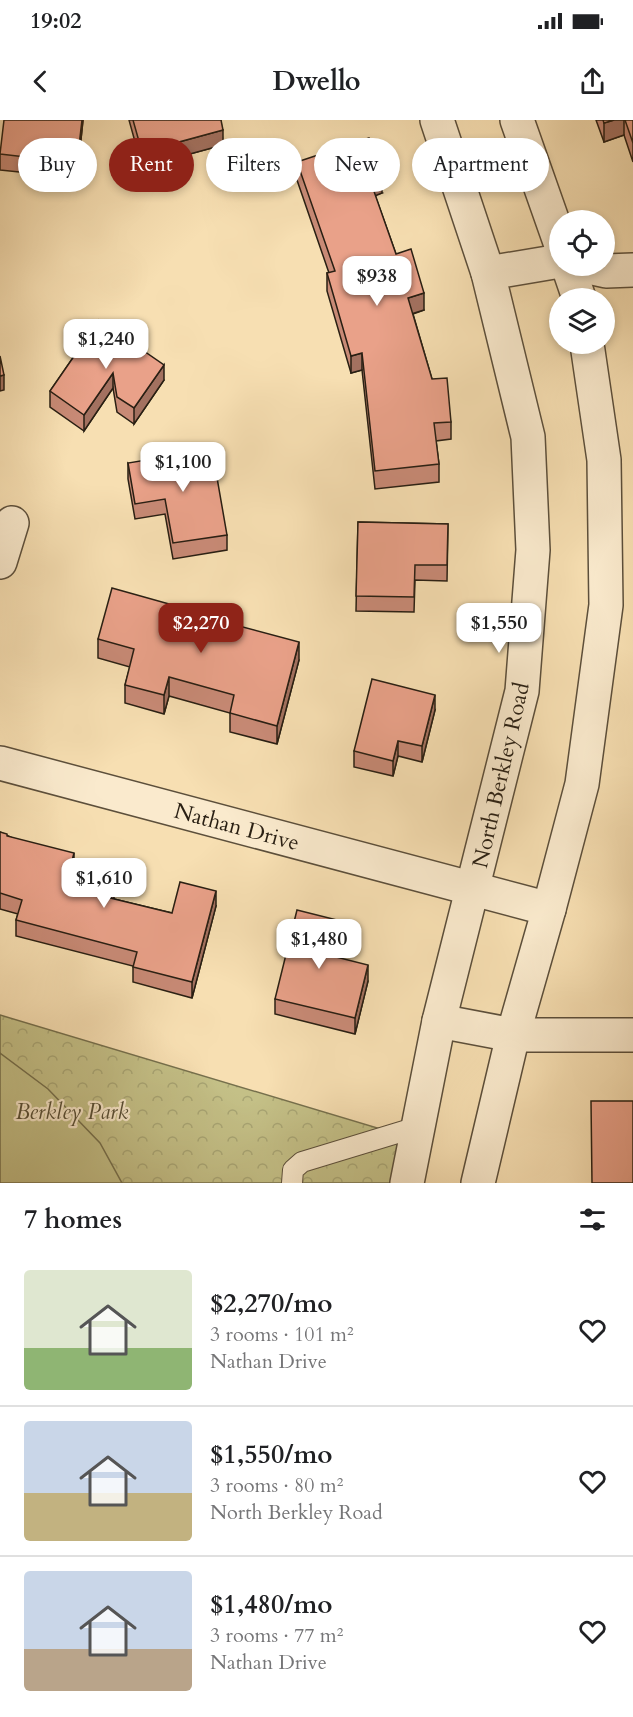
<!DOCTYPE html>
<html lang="en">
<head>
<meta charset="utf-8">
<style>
	body { margin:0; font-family:Cardo,serif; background:#f6f6f6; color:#202124; height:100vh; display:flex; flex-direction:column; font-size:22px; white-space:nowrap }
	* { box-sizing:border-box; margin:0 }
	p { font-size:20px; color:#757577 }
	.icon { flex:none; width:33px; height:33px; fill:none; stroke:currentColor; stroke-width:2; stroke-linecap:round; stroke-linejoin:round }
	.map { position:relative; height:1063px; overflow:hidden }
	.sheet { display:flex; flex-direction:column; background:#fff; flex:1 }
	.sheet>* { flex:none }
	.hud { position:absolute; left:18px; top:18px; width:597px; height:54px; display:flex; gap:12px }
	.buttons { position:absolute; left:549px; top:90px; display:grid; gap:12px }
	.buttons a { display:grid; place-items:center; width:66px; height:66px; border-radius:50%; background:#fff; box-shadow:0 3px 9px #0003; font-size:30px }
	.price { position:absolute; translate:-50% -51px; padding:0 14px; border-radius:12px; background:#fff; color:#222; font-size:20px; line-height:39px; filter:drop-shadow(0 2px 3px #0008) }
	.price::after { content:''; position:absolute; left:50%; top:36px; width:18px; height:14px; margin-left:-9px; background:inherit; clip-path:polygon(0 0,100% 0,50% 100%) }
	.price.selected { background:#8f2418; color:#fff }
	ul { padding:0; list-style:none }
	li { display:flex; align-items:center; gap:18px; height:150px; padding:0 24px }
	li+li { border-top:2px solid #e0e0e0 }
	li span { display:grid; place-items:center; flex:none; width:168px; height:120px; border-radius:6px; color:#555 }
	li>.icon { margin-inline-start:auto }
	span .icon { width:72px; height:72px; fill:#fffc; stroke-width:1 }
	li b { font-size:26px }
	h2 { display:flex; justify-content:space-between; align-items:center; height:72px; padding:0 24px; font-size:26px }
	.pill { padding:0 21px; border-radius:27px; background:#fff; box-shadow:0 3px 9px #0003; font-size:21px; line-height:54px }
	.pill.selected { background:#8f2418; color:#fff }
	.status { display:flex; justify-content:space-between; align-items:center; height:42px; padding:0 30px; background:#fff; direction:ltr }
	.status svg { height:16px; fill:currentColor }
	header { display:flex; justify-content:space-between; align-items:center; height:78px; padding:0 24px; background:#fff; font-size:27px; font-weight:700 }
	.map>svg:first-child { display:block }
	.park { fill:url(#park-crowns); stroke:#76704d; stroke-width:1.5 }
	.pitch { fill:#c4c087; stroke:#76704d; stroke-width:1.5 }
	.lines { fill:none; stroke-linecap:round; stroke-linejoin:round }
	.service-casing { stroke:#5c4f3b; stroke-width:22 }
	.minor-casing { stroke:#5c4f3b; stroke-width:36 }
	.service { stroke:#faeacd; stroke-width:20 }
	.minor { stroke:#faeacd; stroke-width:33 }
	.wall { fill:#c88a76; stroke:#291f13; stroke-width:1.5 }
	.shaded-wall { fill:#a37160; stroke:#291f13; stroke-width:1.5 }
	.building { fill:#e9a189; stroke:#291f13; stroke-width:1.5 }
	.labels { text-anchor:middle; stroke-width:4.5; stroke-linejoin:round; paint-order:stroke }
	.street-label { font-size:22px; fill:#291f13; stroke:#faeacd }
	.park-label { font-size:22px; font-style:italic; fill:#584f36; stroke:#faeacd }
</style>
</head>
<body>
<div class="status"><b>19:02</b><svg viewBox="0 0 49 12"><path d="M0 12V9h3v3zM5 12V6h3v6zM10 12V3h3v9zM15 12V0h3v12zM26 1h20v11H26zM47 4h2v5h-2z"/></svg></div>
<header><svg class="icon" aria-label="back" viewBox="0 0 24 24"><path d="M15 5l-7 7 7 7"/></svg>Dwello<svg class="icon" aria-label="share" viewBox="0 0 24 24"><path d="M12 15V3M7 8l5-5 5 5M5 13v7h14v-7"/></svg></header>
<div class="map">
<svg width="633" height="1063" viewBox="0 0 633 1063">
	<defs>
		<pattern id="park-crowns" width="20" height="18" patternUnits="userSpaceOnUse" patternTransform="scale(1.5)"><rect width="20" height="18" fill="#c4c087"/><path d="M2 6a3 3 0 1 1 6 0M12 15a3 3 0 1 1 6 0" fill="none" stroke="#a8a574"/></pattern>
	</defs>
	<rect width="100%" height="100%" fill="#f7dfb2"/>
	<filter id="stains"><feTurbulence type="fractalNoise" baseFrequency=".00333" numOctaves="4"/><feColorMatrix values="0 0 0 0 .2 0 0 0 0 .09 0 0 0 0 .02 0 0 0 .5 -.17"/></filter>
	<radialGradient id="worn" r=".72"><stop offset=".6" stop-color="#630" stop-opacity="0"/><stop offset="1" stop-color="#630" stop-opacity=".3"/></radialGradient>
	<!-- park -->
	<polygon class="park" points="0,895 414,1019 407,1063 0,1063"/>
	<!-- pitch -->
	<polygon class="pitch" points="0,933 48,969 100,1023 122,1063 0,1063"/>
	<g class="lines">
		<!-- service casing -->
		<g class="service-casing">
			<polyline id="service" points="292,1063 293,1050 302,1042 417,1007"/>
		</g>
		<!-- minor casing -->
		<g class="minor-casing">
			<g id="minor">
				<polyline points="517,0 560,122"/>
				<polyline points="568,146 579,178"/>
				<polyline points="583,146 606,151 633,150"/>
				<polyline points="488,153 560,141"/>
				<polyline points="0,442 12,403"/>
				<polyline points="0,643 549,789"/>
				<polyline points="439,901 513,915 633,915"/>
				<polyline points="407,1063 439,901 522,571 533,430 528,317 488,153 437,0"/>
				<polyline points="478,1063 513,915 549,789 582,664 606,485 604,340 587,224"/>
			</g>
		</g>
		<!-- service -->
		<use href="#service" class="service"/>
		<!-- minor -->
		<use href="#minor" class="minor"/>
	</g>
	<!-- wall -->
	<g class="wall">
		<polygon points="83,0 77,58 0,50 0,34"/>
		<polygon points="129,0 221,0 223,25 142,47"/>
		<polygon points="596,0 633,0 633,42 624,15 604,22"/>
		<polygon points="297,42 382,73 375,75 396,134 424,190 413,194 432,259 451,302 451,319 436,321 439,344 439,362 375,369 362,250 351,253 327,171 327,153 329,153 297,60"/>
		<polygon points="99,200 164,260 134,304 117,292 113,268 84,311 50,287 50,271"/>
		<polygon points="128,343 227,415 227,430 173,439 165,394 135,399 128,359"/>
		<polygon points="358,402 448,404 447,461 415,460 414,492 356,491"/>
		<polygon points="187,492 299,540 277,624 230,612 230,593 169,576 164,594 125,583 125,565 130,547 98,538 98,519"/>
		<polygon points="435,590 422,642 398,636 393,656 354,647 354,631"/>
		<polygon points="0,712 74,748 73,753 114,779 172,793 216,786 192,878 133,862 133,846 16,816 16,800 18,794 0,789"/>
		<polygon points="337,815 332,836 368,861 355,914 275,894 275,879"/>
	</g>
	<!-- shaded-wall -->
	<g class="shaded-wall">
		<polygon points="82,0 83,0 77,58 77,43"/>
		<polygon points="614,0 624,0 624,15 604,22 604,3"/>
		<polygon points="223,10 223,25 142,47 142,32"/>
		<polygon points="382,56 382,73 370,78 370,60"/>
		<polygon points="424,173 424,190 408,195 408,178"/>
		<polygon points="362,233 362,250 351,253 351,236"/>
		<polygon points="164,245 164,260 134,304 134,288"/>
		<polygon points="113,253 113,268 84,311 84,295"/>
		<polygon points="4,255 4,270 0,271 0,256"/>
		<polygon points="299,522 299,540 277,624 277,606"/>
		<polygon points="169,557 169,576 164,594 164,575"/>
		<polygon points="435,575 435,590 422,642 422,626"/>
		<polygon points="398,621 398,636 393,656 393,641"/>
		<polygon points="74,733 74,748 69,767 69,752"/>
		<polygon points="114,763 114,779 110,778"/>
		<polygon points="216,771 216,786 192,878 192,862"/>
		<polygon points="337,800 337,815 328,851 328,835"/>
		<polygon points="368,845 368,861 355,914 355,898"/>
	</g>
	<!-- building -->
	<g class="building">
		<polygon points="4,0 82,0 77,43 0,34"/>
		<polygon points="133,0 221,0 223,10 142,32"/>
		<polygon points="603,0 614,0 604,3"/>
		<polygon points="625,0 633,0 633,23"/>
		<polygon points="369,18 382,56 370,60 396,134 411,129 424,173 408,178 432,259 447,258 451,302 434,303 439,344 375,351 362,233 351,236 327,153 335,151 297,42"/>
		<polygon points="99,200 164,245 134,288 117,277 113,253 84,295 50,271"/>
		<polygon points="0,236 4,255 0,256"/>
		<polygon points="212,329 227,415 173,423 165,379 135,384 128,343"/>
		<polygon points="358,402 448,404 447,445 415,445 414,477 356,476"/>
		<polygon points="112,468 187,489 186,492 299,522 277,606 230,593 234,575 169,557 164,575 125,565 134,529 98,519"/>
		<polygon points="372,559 435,575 422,626 398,621 393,641 354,631"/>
		<polygon points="0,712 7,714 7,716 74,733 69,752 114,763 110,778 172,793 180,762 216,771 192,862 133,847 137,832 16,800 22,780 0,773"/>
		<polygon points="297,790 337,800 328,835 368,845 355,898 275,879"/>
		<polygon points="591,981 633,981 633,1063 592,1063"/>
	</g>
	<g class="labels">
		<!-- street labels -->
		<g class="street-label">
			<text transform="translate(500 655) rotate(-77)" y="8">North Berkley Road</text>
			<text transform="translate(237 706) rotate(15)" y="8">Nathan Drive</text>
		</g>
		<!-- park labels -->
		<g class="park-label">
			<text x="72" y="999">Berkley Park</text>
		</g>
	</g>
	<rect width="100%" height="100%" filter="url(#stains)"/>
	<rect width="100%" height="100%" fill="url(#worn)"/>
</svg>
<div class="buttons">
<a><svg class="icon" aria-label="locate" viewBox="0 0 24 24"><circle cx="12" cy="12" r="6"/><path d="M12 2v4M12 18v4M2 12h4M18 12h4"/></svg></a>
<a><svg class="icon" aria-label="layers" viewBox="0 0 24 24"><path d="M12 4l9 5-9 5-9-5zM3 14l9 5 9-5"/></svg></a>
</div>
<b class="price" style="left:377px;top:187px">$938</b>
<b class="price" style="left:106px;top:250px">$1,240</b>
<b class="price" style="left:183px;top:373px">$1,100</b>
<b class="price selected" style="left:201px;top:534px">$2,270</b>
<b class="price" style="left:499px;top:534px">$1,550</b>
<b class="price" style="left:104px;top:789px">$1,610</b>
<b class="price" style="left:319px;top:850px">$1,480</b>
<div class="hud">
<a class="pill">Buy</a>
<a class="pill selected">Rent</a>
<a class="pill">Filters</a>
<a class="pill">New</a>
<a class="pill">Apartment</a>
</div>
</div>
<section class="sheet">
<h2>7 homes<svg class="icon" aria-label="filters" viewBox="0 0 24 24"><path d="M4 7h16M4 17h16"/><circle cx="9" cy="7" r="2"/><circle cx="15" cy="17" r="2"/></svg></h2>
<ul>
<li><span style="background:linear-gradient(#dfe7d0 65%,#8fb573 0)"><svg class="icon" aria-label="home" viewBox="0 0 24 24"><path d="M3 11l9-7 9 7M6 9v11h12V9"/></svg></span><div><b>$2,270/mo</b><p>3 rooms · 101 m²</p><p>Nathan Drive</p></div><svg class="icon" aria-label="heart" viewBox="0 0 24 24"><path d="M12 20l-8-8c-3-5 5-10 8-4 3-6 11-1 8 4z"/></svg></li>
<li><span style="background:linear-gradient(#c9d6e8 60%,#c2b280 0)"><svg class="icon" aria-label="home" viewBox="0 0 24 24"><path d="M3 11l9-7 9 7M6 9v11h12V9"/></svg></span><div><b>$1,550/mo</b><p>3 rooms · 80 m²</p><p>North Berkley Road</p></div><svg class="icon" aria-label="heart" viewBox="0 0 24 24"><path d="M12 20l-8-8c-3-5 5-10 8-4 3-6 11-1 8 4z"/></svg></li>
<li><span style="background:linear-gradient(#c9d6e8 65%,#b9a48a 0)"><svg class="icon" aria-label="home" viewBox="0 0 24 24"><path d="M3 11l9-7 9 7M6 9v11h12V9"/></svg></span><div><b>$1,480/mo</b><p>3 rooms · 77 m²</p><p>Nathan Drive</p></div><svg class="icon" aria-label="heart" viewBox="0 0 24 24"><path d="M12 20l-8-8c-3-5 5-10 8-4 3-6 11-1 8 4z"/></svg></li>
</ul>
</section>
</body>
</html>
